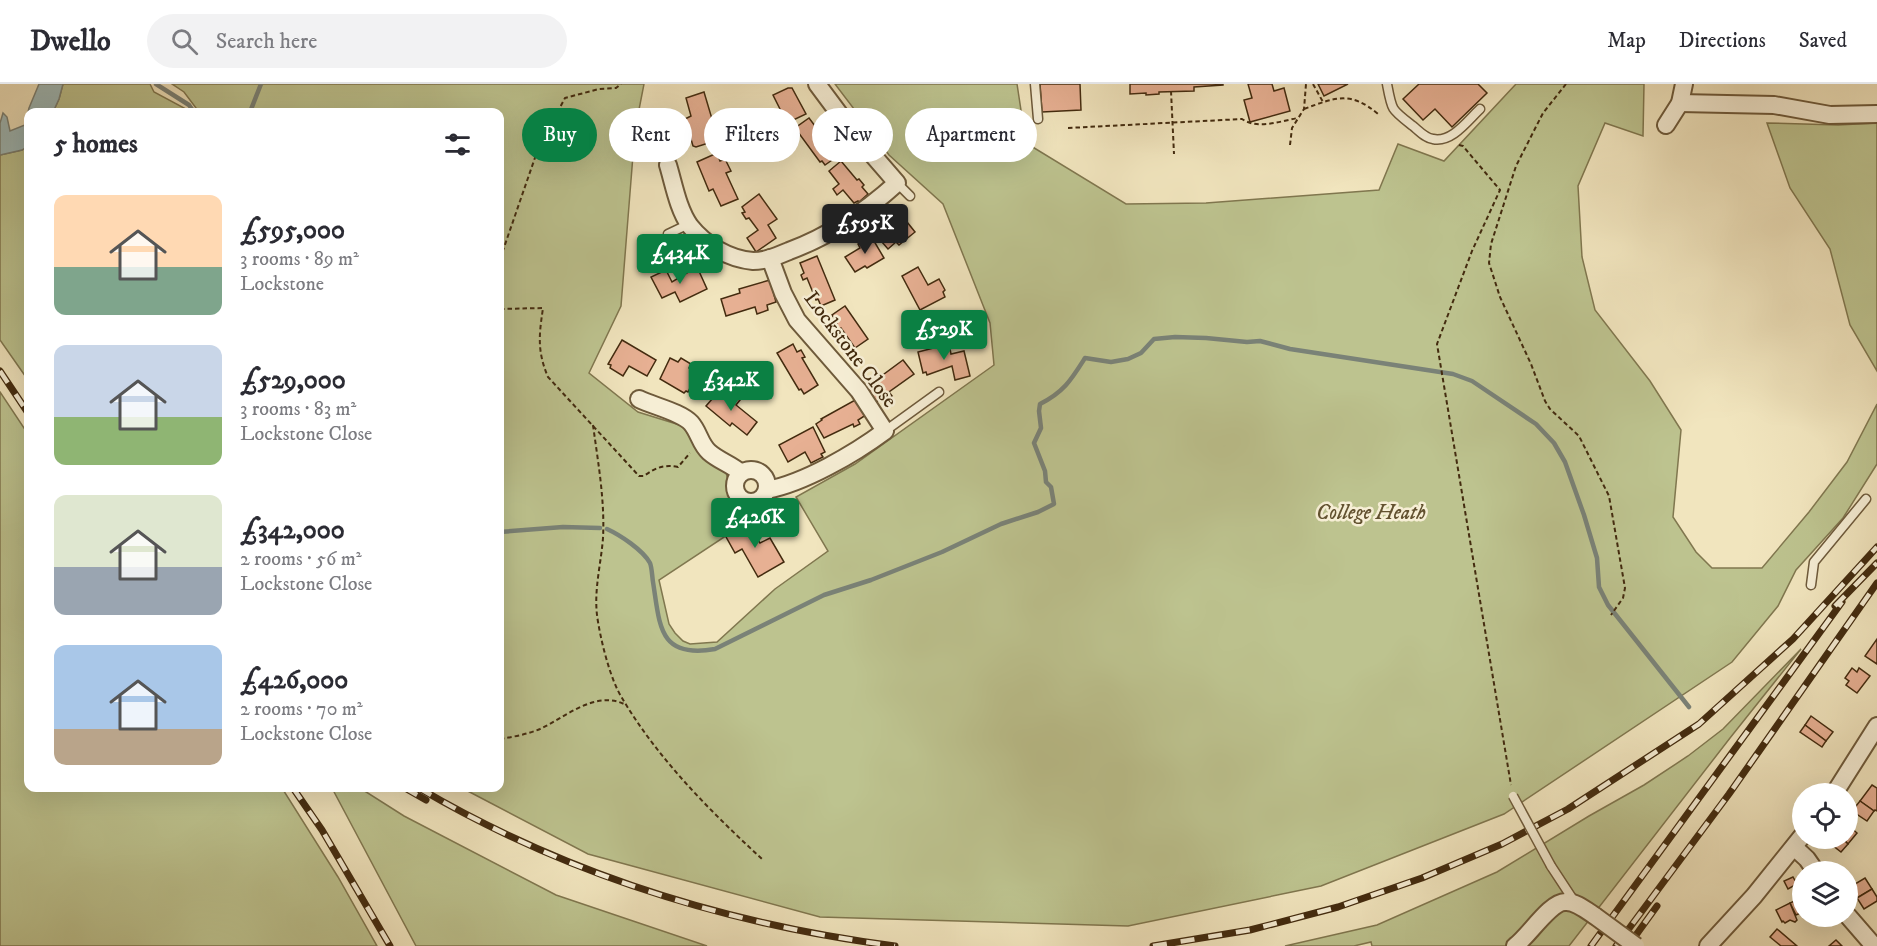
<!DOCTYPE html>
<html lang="en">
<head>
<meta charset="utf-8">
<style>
	body { margin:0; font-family:"IM FELL DW Pica",serif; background:#f2f2f3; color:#2b2b33; height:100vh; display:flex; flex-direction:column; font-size:22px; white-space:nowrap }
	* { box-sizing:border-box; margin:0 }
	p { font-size:20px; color:#7c7c81 }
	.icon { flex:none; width:33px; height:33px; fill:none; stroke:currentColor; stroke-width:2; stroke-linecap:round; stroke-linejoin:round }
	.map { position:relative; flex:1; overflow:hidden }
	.drawer { position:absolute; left:24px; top:24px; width:480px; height:684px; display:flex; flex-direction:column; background:#fff; border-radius:12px; box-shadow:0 6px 24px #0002 }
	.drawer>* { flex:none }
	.banner { position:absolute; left:522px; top:24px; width:570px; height:54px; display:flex; gap:12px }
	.fabs { position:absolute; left:1792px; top:699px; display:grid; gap:12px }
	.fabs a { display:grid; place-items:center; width:66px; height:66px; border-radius:50%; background:#fff; box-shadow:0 6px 24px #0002; font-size:30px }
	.price { position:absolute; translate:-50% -51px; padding:0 14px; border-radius:6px; background:#0b8043; color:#fff; font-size:20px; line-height:39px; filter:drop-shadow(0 2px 3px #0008) }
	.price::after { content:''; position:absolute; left:50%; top:36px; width:18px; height:14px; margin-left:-9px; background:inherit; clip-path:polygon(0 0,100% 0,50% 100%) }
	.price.active { background:#222; color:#fff }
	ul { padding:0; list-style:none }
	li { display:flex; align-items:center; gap:18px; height:150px; padding:0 30px }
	li span { display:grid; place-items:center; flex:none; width:168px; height:120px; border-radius:12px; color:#555 }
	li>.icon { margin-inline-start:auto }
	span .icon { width:72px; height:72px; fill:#fffc; stroke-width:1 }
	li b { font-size:26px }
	h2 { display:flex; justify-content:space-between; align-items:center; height:72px; padding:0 30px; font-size:26px }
	.tag { padding:0 21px; border-radius:27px; background:#fff; box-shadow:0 6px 24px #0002; font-size:21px; line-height:54px }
	.tag.active { background:#0b8043; color:#fff }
	header { display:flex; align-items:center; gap:36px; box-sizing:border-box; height:84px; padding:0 30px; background:#fff; border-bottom:2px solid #e1e1e2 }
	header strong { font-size:28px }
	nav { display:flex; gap:33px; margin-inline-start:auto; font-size:21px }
	.search { width:420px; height:54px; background:#f2f2f3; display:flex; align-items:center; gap:15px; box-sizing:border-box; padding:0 21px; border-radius:33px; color:#7c7c81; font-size:22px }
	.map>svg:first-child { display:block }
	.green { fill:#bdc38f; stroke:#80774f; stroke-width:1.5 }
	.water { fill:#9fbcbc; stroke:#7a8277; stroke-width:1.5 }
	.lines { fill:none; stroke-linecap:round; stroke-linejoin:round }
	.stream { stroke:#7a8277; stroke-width:4.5 }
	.building { fill:#e7b093; stroke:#432b0f; stroke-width:1.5 }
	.service-casing { stroke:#6e5a3b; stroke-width:11 }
	.minor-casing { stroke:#6e5a3b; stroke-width:20 }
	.path { stroke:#432b0f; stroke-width:2; stroke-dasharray:4.5 3; stroke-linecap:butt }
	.service { stroke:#f6eed5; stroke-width:8 }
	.minor { stroke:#f6eed5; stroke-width:16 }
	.rail-casing { stroke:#432b0f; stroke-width:7 }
	.rail { stroke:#f6eed5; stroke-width:4.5; stroke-dasharray:14; stroke-linecap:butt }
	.service-bridge-casing { stroke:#6e5a3b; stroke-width:11; stroke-linecap:butt }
	.minor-bridge-casing { stroke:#6e5a3b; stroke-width:20; stroke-linecap:butt }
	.service-bridge { stroke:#f6eed5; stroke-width:8 }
	.minor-bridge { stroke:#f6eed5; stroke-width:16 }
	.labels { text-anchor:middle; stroke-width:5; stroke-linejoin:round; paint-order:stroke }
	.street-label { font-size:21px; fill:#432b0f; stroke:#f6eed5 }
	.park-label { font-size:21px; font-style:italic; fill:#62512f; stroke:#f6eed5 }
</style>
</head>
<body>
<header>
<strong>Dwello</strong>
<div class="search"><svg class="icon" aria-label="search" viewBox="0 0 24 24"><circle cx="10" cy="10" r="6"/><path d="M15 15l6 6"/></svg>Search here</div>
<nav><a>Map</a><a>Directions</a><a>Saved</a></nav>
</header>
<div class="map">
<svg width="1877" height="862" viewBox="0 0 1877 862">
	<rect width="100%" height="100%" fill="#f1e5be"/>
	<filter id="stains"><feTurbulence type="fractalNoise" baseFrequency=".00333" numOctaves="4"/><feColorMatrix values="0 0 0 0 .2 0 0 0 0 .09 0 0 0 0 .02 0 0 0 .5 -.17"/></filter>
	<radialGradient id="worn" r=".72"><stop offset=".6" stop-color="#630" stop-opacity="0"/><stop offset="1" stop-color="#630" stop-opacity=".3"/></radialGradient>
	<!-- green -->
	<g class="green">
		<polygon points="63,0 150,0 154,8 186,25 188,28 53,28 59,15"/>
		<path d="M 172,0 L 644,0 L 635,46 L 621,222 L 589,289 L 638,328 L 683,342 L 701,371 L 726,388 C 731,411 735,420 756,432 L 659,496 L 669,540 L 675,549 L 683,557 L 690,560 L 717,558 L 775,505 L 828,467 L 796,413 L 855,380 L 994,281 L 990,239 L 943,120 L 889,71 L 835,0 L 1017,0 L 1026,59 L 1126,120 L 1206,119 L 1379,106 L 1398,60 L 1444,77 L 1516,0 L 1644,0 L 1643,52 L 1605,39 L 1578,102 L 1582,173 L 1595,226 L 1650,297 L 1681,346 L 1673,433 L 1696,468 L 1712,484 L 1762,484 L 1809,428 L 1847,378 L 1877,320 L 1877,380 L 1843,434 L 1796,486 L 1778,522 L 1732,578 L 1504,730 L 1321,802 L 1128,842 L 820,833 L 588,770 L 462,704 L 500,704 L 500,28 L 199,28 L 184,8 Z"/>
		<polygon points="1767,39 1838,41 1877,39 1877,287 1850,241 1830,165 1790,104"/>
		<polygon points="28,62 28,296 0,256 0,71 22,66"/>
		<polygon points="0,308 28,350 28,704 282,704 338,793 377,862 0,862"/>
		<polygon points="1801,565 1730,654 1569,862 1372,862 1371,858 1354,862 1285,862 1377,841 1497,788 1589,732 1644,701 1688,672 1723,645"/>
		<polygon points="332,704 360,704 404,732 556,811 707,862 416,862"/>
	</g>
	<!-- water -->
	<polygon class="water" points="39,0 63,0 59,15 53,28 28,28 28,62 22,66 0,71 0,39 3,29 7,33 10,47 25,41 29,24"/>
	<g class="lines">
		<!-- stream -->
		<g class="stream">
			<polyline points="156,0 189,21 194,28"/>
			<polyline points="250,28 261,0"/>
			<path d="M 607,445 C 620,451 643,466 650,479 C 652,484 652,492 653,498 C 660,541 658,575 715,565 L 824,511 L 871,496 L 942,468 L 1001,440 L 1038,428 L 1054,420 L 1051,403 L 1046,398 L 1045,387 L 1034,359 L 1041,344 L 1039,327 L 1040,320 C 1064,308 1071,296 1085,274 L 1111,278 L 1128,275 L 1141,269 L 1154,255 L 1175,253 L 1206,254 L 1247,258 L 1260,257 L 1290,265 L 1453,290 L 1472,297 L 1536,340 L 1554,359 L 1565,378 L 1584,431 L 1597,474 L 1599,503 L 1608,521 L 1689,623"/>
			<polyline points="500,448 563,443 600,444"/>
		</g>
	</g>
	<!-- building -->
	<g class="building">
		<polygon points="1040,0 1080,0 1081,26 1042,28"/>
		<polygon points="1130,0 1223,0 1223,1 1194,3 1194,7 1159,8 1159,10 1146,11 1146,9 1130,10"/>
		<polygon points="1248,0 1272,0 1274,7 1284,4 1290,27 1250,38 1244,16 1252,14"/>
		<polygon points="1318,0 1348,0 1324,12"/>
		<polygon points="1419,0 1478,0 1487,9 1452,43 1435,25 1423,36 1403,15"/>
		<polygon points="788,4 792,4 806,30 787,39 773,11"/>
		<polygon points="704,8 712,35 717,34 721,45 715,47 718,56 696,63 693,62 685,35 691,32 686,14"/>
		<polygon points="809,34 815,42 818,40 823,47 830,57 829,58 840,74 836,76 835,74 825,81 822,77 820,78 795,44"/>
		<polygon points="717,69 720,77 725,75 731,87 726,89 738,115 721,122 713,105 709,107 697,78"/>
		<polygon points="841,77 857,96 859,95 864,101 862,103 868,110 859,118 858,117 854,119 843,106 837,111 833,105 839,100 829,87"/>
		<polygon points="759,110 777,135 768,141 776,154 756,168 747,154 758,146 749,134 746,135 742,129 745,128 742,123"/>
		<polygon points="899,128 915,148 899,161 896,158 888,165 876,151 890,140 888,137"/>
		<polygon points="871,152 884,174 867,184 865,182 855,188 845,173 860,164 858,160"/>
		<polygon points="817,172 835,216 821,222 818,215 816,216 807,194 803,196 801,191 804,189 800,179"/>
		<polygon points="918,183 928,201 939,195 945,206 943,208 945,213 920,226 902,192"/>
		<polygon points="695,184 696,186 698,185 707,205 680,218 675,208 662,214 651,193 666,186 672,198"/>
		<polygon points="770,196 776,218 767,221 768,226 757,230 755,223 726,232 721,215 740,209 739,205"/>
		<polygon points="845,222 868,255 855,264 841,244 838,246 834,240 837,239 832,231"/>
		<polygon points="622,256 656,276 647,292 629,282 623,292 610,284 611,281 608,280"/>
		<polygon points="793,260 797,268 801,266 805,273 802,274 818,301 804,310 801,305 799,306 777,269"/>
		<polygon points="949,260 951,270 964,267 970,292 955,296 952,282 927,291 926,288 923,289 918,268"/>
		<polygon points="670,274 678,278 681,274 691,280 689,284 714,298 706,313 690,304 688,308 686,307 684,309 660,295"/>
		<polygon points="903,276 914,290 889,308 892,312 886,317 883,313 875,319 864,305"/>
		<polygon points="720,306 727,312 731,308 740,316 736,321 757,338 747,351 732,339 730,342 706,322"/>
		<polygon points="857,315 866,331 858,336 860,340 854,343 853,340 824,354 816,340 822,336 821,335"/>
		<polygon points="813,343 825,368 821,370 823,373 811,379 805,368 788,378 779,361"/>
		<polygon points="748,438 760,459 770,454 784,478 758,493 742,465 735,469 725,451"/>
		<polygon points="1877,555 1877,580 1865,572"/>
		<polygon points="1852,584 1857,588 1859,584 1870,592 1857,609 1846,601 1849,597 1845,594"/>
		<polygon points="1811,632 1833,648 1826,657 1805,641"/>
		<polygon points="1805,641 1826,657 1822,663 1800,648"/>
		<polygon points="1872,701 1877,704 1877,727 1875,726 1874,727 1860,717"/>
		<polygon points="1860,717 1874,727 1867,737 1852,727"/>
		<polygon points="1848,741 1857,749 1848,760 1842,754 1848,754"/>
		<polygon points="1829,754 1842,754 1848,760 1841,768 1827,757"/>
		<polygon points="1793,793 1797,800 1788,805 1784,797"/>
		<polygon points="1865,794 1872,805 1857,814 1850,803"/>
		<polygon points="1872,805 1877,813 1877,817 1864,825 1857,814"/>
		<polygon points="1803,813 1803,828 1796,831 1790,819"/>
		<polygon points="1790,819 1797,836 1795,838 1790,836 1785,839 1783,837 1782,838 1776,826"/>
		<polygon points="1777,845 1797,862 1781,862 1770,853"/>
		<polygon points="1836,856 1842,862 1829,862"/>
	</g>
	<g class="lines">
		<!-- service casing -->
		<g class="service-casing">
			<g id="service">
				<polyline points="1035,0 1038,35"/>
				<path d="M 1387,0 C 1392,27 1391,25 1413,42 C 1419,47 1425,54 1433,55 C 1452,59 1468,36 1480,25"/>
				<polyline points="897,99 910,112"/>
				<polyline points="668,150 689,140"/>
				<polyline points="885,347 939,308"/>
				<polyline points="1811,501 1814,478 1866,415"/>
				<polyline points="1551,782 1574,817"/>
			</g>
		</g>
		<!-- minor casing -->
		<g class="minor-casing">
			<g id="minor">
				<polyline points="1680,19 1774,21 1830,31 1877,30"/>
				<polyline points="1666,41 1680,19 1684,0"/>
				<path d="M 668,81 C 674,101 678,125 690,142 C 705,161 729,175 753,177 C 766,177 777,172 789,167 C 830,152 865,128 897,99 L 852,47 L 817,0"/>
				<path d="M 639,315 C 653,322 681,328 691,339 C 699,348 700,360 709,368 C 719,377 731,380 741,389"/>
				<circle cx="751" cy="402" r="16"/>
				<path d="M 767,406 C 804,399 854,370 885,347 L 859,307 L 797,236 L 783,209 L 770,174"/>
				<polyline points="1834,710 1877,642"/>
				<polyline points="1794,763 1807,775 1816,788"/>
				<polyline points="1848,832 1874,862"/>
				<path d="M 1515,862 C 1528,853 1550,818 1565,818 C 1575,817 1586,826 1595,832"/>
				<polyline points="1708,862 1754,812 1803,751"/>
			</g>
		</g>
		<!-- path -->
		<g class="path">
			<polyline points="1313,0 1323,18"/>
			<polyline points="1566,0 1543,29 1516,82 1491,160 1489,179 1500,213 1531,280 1545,317 1550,325 1579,352 1609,412 1625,504 1623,514 1611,531"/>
			<polyline points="1171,7 1174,70"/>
			<path d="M 1304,25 C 1336,13 1351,7 1378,30"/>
			<path d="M 1068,44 L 1242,35 C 1258,46 1280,37 1298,34"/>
			<polyline points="1290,61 1292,44 1304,25 1306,0"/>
			<polyline points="1459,61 1463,62 1500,106 1472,167 1437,260 1511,701"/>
			<polyline points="500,175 538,65 565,14 599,5 616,4 621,0"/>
			<path d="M 500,225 L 543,224 C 539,251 537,267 548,293 L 639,392 L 644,392 C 655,384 664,380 678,383 L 690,369"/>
			<path d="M 593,341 C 598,378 605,417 603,454 C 601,480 594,505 597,531 C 600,554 610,595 622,614 C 658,675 710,727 762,775"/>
			<path d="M 500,655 C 513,653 528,650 540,645 C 566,633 596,605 626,621"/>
		</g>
		<!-- service -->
		<use href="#service" class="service"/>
		<!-- minor -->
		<use href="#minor" class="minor"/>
		<!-- rail casing -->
		<g class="rail-casing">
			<g id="rail">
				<polyline points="0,287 28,329"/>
				<polyline points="1835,522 1877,479"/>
				<polyline points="293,704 322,746 390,862"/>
				<polyline points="405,704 426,716"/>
				<path d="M 419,704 C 567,791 726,840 895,862"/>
				<polyline points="1153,862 1250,846 1338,823 1422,794 1502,760 1568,725 1699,640 1793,555 1877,463"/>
				<polyline points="1591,862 1842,518"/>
				<polyline points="1616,862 1729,710 1877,499"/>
				<polyline points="1628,862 1657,822"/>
			</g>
		</g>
		<!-- rail -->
		<use href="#rail" class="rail"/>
		<!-- service-bridge casing -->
		<g class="service-bridge-casing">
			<polyline id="service-bridge" points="1513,712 1551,782"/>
		</g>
		<!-- minor-bridge casing -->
		<g class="minor-bridge-casing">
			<polyline id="minor-bridge" points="1595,832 1636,862"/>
		</g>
		<!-- service-bridge -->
		<use href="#service-bridge" class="service-bridge"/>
		<!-- minor-bridge -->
		<use href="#minor-bridge" class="minor-bridge"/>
	</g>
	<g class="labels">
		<!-- street labels -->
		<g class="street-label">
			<text transform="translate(851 265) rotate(53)" y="7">Lockstone Close</text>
		</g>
		<!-- park labels -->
		<g class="park-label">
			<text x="1371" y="435">College Heath</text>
		</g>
	</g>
	<rect width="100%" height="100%" filter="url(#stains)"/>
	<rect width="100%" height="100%" fill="url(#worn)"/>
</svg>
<div class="fabs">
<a><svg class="icon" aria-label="locate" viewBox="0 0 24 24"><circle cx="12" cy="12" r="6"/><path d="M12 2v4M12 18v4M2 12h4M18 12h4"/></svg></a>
<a><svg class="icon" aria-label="layers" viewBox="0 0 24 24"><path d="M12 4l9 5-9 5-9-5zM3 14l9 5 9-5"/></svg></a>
</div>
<b class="price active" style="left:865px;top:171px">£595K</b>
<b class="price" style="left:680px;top:201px">£434K</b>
<b class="price" style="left:944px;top:277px">£529K</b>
<b class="price" style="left:731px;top:328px">£342K</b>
<b class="price" style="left:755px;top:465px">£426K</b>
<div class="banner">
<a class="tag active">Buy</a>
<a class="tag">Rent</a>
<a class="tag">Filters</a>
<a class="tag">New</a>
<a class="tag">Apartment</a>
</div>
<section class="drawer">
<h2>5 homes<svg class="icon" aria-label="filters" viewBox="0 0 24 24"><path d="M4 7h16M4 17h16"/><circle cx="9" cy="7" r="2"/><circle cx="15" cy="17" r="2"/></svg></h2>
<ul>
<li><span style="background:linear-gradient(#ffd9b3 60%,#7fa58c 0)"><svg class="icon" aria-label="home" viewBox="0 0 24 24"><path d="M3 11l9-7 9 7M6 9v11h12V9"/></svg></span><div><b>£595,000</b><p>3 rooms · 89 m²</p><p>Lockstone</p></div></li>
<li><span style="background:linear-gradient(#c9d6e8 60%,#8fb573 0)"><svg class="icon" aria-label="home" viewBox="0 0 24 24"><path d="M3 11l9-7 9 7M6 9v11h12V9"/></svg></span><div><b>£529,000</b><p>3 rooms · 83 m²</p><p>Lockstone Close</p></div></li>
<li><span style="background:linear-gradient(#dfe7d0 60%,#9aa5b1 0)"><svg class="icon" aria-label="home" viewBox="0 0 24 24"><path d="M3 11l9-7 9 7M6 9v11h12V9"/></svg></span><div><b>£342,000</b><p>2 rooms · 56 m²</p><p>Lockstone Close</p></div></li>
<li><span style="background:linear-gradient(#a9c7e8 70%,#b9a48a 0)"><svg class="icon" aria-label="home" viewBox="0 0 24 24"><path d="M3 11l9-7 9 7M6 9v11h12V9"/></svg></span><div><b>£426,000</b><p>2 rooms · 70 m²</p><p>Lockstone Close</p></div></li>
</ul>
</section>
</div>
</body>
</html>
